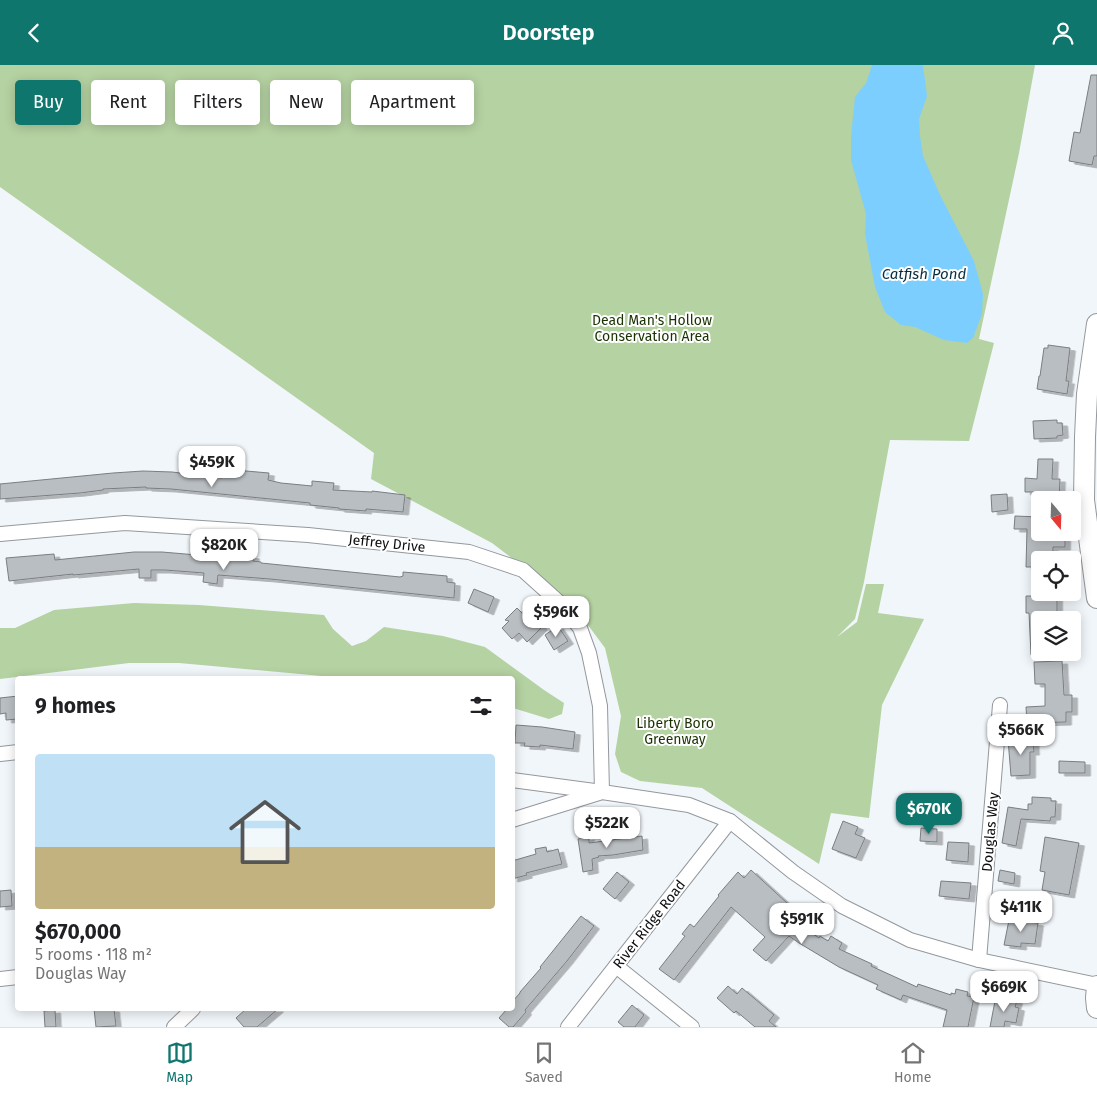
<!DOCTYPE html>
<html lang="en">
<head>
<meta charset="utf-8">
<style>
	body { margin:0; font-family:"Fira Sans",sans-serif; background:#f2f2f2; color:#202124; height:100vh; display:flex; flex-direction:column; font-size:19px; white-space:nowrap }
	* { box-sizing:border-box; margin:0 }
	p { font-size:16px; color:#757577 }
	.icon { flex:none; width:28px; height:28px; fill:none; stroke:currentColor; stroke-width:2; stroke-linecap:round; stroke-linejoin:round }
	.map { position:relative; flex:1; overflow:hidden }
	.panel { position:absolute; left:15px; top:611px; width:500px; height:335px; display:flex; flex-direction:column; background:#fff; border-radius:5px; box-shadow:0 2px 12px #0003 }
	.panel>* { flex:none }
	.top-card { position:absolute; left:15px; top:15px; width:500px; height:45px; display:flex; gap:10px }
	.needle { width:32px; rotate:161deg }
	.controls { position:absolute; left:1031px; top:426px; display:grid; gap:10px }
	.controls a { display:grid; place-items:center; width:50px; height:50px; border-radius:5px; background:#fff; box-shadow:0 2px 12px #0003; font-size:25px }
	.price { position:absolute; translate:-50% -42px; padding:0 11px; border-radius:10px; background:#fff; color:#222; font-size:16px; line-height:32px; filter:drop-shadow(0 1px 2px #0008) }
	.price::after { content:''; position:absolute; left:50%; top:30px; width:15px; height:11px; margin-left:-8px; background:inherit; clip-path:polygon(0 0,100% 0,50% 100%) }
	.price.current { background:#0f766e; color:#fff }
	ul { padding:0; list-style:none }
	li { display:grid; align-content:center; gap:10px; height:265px; padding:0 20px }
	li+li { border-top:1px solid #e0e0e0 }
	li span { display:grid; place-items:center; height:155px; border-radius:5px; color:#555 }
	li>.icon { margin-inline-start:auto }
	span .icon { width:90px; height:90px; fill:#fffc; stroke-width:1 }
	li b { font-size:21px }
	h2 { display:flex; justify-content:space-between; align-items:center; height:60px; padding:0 20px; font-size:21px }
	.chip { padding:0 18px; border-radius:5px; background:#fff; box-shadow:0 2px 12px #0003; font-size:18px; line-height:45px }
	.chip.current { background:#0f766e; color:#fff }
	header { display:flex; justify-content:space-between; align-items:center; height:65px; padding:0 20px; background:#0f766e; color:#fff; font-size:22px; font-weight:600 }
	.menu { display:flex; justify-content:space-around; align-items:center; height:70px; border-top:1px solid #e0e0e0; background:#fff; font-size:14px; color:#757577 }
	.menu a { display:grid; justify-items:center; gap:2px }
	.menu .current { color:#0f766e }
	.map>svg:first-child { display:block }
	.green { fill:#b5d2a2 }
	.water { fill:#7ccefe }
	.building { fill:#b9bec2; stroke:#7a7e82; filter:url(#shadow) }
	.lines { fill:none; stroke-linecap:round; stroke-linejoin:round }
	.street-casing { stroke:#94989c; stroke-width:16 }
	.secondary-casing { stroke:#94989c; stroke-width:22 }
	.street { stroke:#fff; stroke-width:14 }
	.secondary { stroke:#fff; stroke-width:20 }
	.labels { text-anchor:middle; stroke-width:4; stroke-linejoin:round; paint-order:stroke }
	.park-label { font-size:14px; fill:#193200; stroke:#fff }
	.street-label { font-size:14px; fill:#0c0d0f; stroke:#fff }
	.water-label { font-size:15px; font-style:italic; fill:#072d40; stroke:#fff }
</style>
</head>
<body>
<header><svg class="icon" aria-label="back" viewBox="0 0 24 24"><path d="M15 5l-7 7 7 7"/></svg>Doorstep<svg class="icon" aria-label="person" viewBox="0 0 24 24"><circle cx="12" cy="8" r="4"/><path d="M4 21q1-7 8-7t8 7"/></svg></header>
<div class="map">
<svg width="1097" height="962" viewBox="0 0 1097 962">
	<defs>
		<filter id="shadow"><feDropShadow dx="5.5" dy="3" stdDeviation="0" flood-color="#0004"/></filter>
	</defs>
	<rect width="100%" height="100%" fill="#f1f6fa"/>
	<!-- green -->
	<g class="green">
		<polygon points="0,0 1035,0 1019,88 979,274 994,278 969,376 890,375 864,517 855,554 837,572 857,557 866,519 884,519 878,548 924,554 882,640 869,753 831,748 819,799 702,723 640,716 621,707 615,689 621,651 605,583 573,540 492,478 371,414 374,388 0,122"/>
		<polygon points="134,538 199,540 324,550 333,564 352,581 366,576 384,562 443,571 485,582 544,625 564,638 562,649 549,654 513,643 512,614 354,614 179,598 129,598 0,614 0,563 15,563 54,545"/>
	</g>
	<!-- water -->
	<polygon class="water" points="872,0 923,0 927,31 919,54 920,71 923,91 940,130 974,196 983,229 982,249 973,273 967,278 944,275 915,262 901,260 885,247 875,222 865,169 866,149 851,95 851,72 855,32 866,18"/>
	<!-- building -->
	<g class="building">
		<polygon points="1091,10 1097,10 1097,91 1094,91 1092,100 1069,96 1074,67 1080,68"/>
		<polygon points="1048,280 1070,283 1066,316 1069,316 1067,329 1037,324 1039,311 1040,311 1044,283 1048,283"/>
		<polygon points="1057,355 1057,358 1062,358 1063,370 1057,371 1057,373 1034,374 1033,356"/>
		<polygon points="1038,394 1053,394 1052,414 1060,414 1059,435 1035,435 1036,427 1025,427 1025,413 1037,414"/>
		<polygon points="223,404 269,408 268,415 281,418 312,421 312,416 334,418 333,425 372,427 372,426 405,430 403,447 366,444 366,446 339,444 339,443 310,440 310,438 171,424 146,423 146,422 103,424 103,425 80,428 0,434 0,419 113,408 143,406 172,407 222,413"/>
		<polygon points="1007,429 1008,445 992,447 991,430"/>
		<polygon points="1015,451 1040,452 1040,468 1065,468 1065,482 1053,482 1053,495 1040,495 1040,502 1026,502 1027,464 1014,464"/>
		<polygon points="134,487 162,487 209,491 210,487 254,491 253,496 261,497 261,498 400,512 403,511 403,507 447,511 447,517 455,518 454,533 270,514 218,510 217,519 203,517 204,508 165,505 151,505 151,513 139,513 139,504 73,510 73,509 9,516 6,493 54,489 55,495"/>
		<polygon points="474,524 494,532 488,547 468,538"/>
		<polygon points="1026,531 1057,531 1057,548 1040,548 1040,590 1031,590 1029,548 1026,548"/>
		<polygon points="517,543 524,550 527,547 542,562 527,577 519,568 512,574 502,563 509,556 505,555"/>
		<polygon points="558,561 568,576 554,585 545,570"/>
		<polygon points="1062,596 1064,630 1072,630 1072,647 1066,647 1066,657 1027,658 1026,642 1045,641 1045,619 1035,619 1034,597"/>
		<polygon points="18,631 18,654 6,655 6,648 0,649 0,633"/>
		<polygon points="516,660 542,662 575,667 573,684 540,680 540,682 524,681 525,678 515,678"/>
		<polygon points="1033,672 1034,687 1030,687 1030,710 1011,711 1008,674"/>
		<polygon points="1059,696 1085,697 1085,708 1059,708"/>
		<polygon points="1032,732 1051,733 1051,736 1056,736 1055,752 1051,752 1050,756 1021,754 1016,781 1002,778 1008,742 1028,745 1028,739 1032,739"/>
		<polygon points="843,756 858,762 855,769 865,773 856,793 832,784"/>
		<polygon points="921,763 937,764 937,777 920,776"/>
		<polygon points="642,771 643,785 613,790 598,791 599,792 592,794 593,805 583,807 578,774 589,772 589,778"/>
		<polygon points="1045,772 1079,778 1069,830 1042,825 1045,807 1040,806"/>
		<polygon points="948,777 969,778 968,797 946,795"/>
		<polygon points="546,782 547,787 558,784 562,799 526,808 527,810 512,814 512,796 536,789 535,784"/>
		<polygon points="751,805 787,838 780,846 819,873 820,871 828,876 831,871 842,878 839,884 872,899 871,901 917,922 918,919 951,930 951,928 955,929 956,924 968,927 967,931 974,932 968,962 943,962 947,945 903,930 901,935 876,924 878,920 839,902 799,878 789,871 766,896 753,885 765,872 731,842 674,915 659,904 685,871 682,869 690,859 694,862 719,831 718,830 738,807 744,813"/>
		<polygon points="1000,805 1015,808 1014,819 998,816"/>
		<polygon points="617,807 629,817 615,834 603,824"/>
		<polygon points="941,816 971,818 969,834 939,831"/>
		<polygon points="11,825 12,841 0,842 0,826"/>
		<polygon points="581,851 594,861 567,896 525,945 526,947 513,962 509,962 499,953 507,944 512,944 512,937 520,928 520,927 541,903 540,902"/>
		<polygon points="1009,855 1038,858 1035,879 1021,878 1021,882 1004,880"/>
		<polygon points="728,921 737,929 742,923 774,950 769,956 776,962 755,962 736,946 734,948 717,933"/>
		<polygon points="999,932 1017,936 1015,942 1019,943 1016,958 1005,956 1004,962 990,962 995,936 998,937"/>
		<polygon points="632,940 644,950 635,962 624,962 618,957"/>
		<polygon points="94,944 114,944 116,961 96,962"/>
		<polygon points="246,944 278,944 257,962 244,962 236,953"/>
		<polygon points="55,945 56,962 45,962 44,946"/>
	</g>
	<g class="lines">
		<!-- street casing -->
		<g class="street-casing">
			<g id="street">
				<polyline points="0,469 125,458 308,470 469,487 523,505 562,540 580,563 589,588 600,641 602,727 512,715"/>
				<polyline points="0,689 18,687"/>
				<polyline points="512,755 602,727 689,740 730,756 793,807 842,841 910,875 979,895 1097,920"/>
				<polyline points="979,895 1000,640"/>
				<polyline points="616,901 692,962"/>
				<polyline points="0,914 18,912"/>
				<polyline points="174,962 193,944"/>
				<polyline points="568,962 730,756"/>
			</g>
		</g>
		<!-- secondary casing -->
		<g class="secondary-casing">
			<g id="secondary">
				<polyline points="1097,259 1087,329 1085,372 1084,435 1097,533"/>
				<polyline points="1097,921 1096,933 1097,943"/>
			</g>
		</g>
		<!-- street -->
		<use href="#street" class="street"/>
		<!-- secondary -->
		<use href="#secondary" class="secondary"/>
	</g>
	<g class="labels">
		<!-- park labels -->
		<g class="park-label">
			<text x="652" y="260">Dead Man's Hollow<tspan x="652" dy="16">Conservation Area</tspan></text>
			<text x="675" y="663">Liberty Boro<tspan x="675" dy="16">Greenway</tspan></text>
		</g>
		<!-- street labels -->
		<g class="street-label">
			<text transform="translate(387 478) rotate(6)" y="5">Jeffrey Drive</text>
			<text transform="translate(990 767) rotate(-85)" y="5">Douglas Way</text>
			<text transform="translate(649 859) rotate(-52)" y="5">River Ridge Road</text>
		</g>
		<!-- water labels -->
		<g class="water-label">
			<text x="924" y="214">Catfish Pond</text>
		</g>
	</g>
</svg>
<div class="controls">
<a><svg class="needle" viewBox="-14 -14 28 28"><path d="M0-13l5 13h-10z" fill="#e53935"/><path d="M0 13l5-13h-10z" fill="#757577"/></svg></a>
<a><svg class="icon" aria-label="locate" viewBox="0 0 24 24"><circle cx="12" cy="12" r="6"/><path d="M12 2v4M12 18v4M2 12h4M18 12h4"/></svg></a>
<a><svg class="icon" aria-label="layers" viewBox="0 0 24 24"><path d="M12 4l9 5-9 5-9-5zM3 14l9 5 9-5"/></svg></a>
</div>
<b class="price" style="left:212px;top:423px">$459K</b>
<b class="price" style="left:224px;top:506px">$820K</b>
<b class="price" style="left:556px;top:573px">$596K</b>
<b class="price" style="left:1021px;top:691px">$566K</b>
<b class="price current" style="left:929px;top:770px">$670K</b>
<b class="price" style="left:607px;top:784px">$522K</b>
<b class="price" style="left:1021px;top:868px">$411K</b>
<b class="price" style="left:802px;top:880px">$591K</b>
<b class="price" style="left:1004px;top:948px">$669K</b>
<div class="top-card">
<a class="chip current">Buy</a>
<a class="chip">Rent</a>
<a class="chip">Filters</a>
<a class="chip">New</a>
<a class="chip">Apartment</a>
</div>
<section class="panel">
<h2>9 homes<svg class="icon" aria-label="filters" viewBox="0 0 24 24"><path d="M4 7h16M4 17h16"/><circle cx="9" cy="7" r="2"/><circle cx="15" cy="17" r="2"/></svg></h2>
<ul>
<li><span style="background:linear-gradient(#bfe0f5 60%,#c2b280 0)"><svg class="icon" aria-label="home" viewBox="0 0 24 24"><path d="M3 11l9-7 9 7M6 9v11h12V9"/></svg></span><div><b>$670,000</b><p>5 rooms · 118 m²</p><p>Douglas Way</p></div></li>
</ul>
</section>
</div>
<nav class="menu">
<a class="current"><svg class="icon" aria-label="map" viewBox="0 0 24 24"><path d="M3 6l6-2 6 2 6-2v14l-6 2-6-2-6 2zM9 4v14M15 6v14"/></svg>Map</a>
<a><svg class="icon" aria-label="saved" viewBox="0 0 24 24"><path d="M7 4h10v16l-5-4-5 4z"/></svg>Saved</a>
<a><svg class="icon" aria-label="home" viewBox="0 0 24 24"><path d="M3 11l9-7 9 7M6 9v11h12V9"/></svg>Home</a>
</nav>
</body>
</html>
